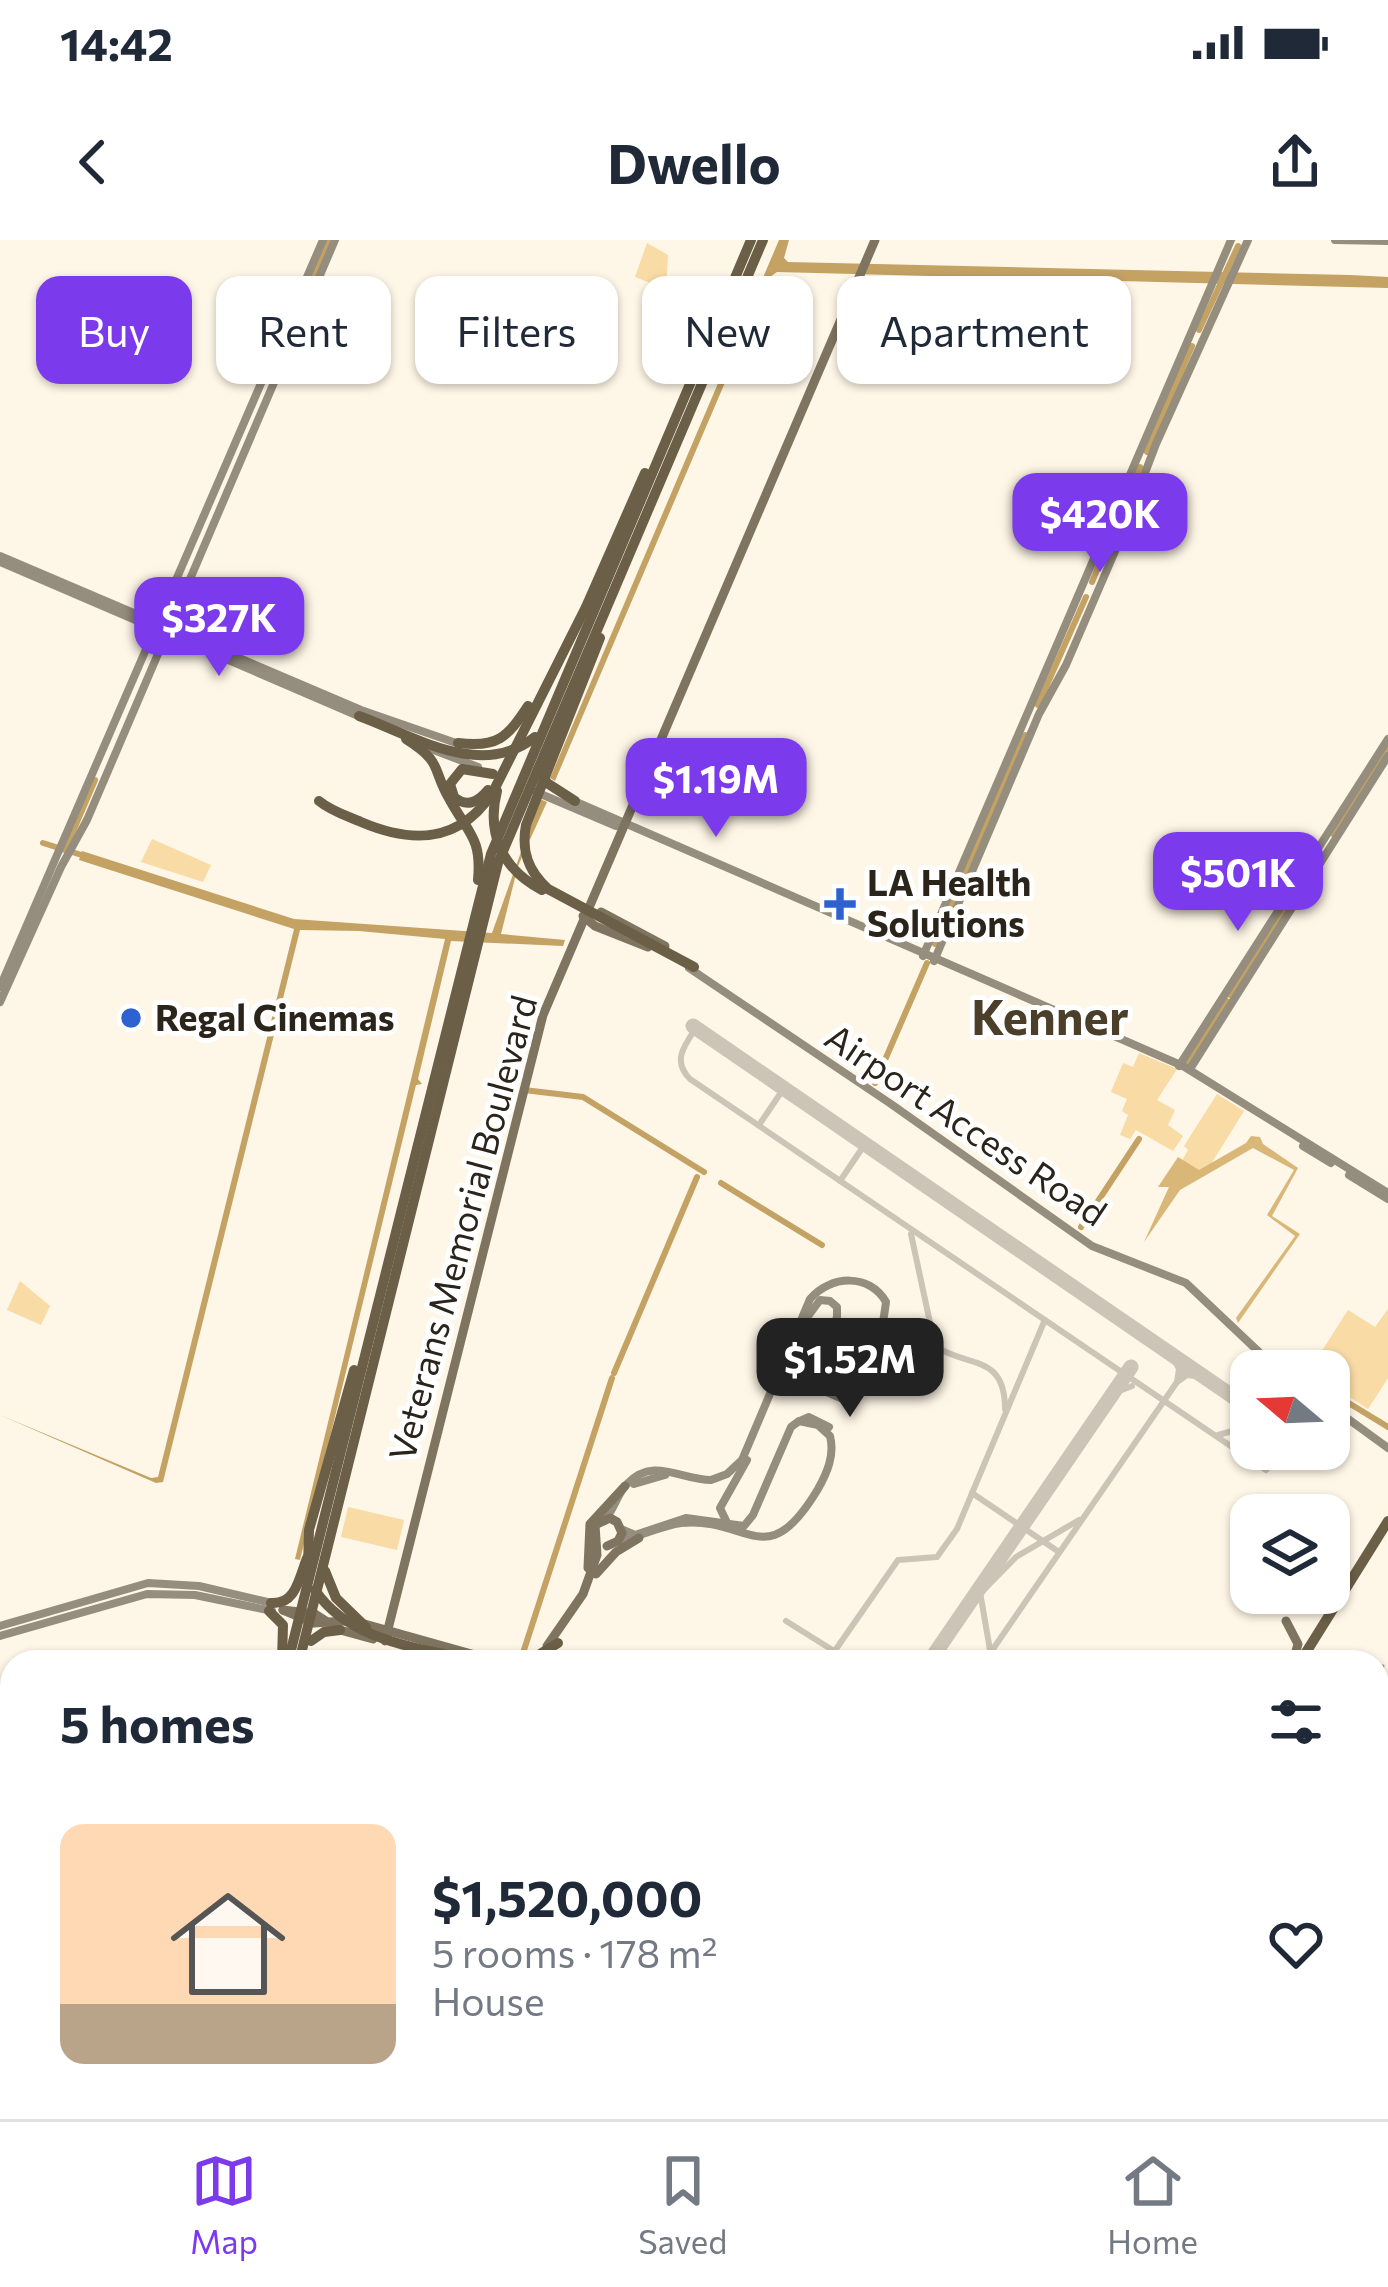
<!DOCTYPE html>
<html lang="en">
<head>
<meta charset="utf-8">
<style>
	body { margin:0; font-family:Commissioner,sans-serif; background:#f2f2f3; color:#1f2937; height:100vh; display:flex; flex-direction:column; font-size:45px; white-space:nowrap }
	* { box-sizing:border-box; margin:0 }
	p { font-size:39px; color:#747a83 }
	.icon { flex:none; width:66px; height:66px; fill:none; stroke:currentColor; stroke-width:2; stroke-linecap:round; stroke-linejoin:round }
	.map { position:relative; flex:1; overflow:hidden }
	.sheet { position:absolute; left:0px; top:1410px; width:1389px; height:471px; display:flex; flex-direction:column; background:#fff; border-radius:36px 36px 0 0; box-shadow:0 3px 9px #0004 }
	.sheet>* { flex:none }
	.banner { position:absolute; left:36px; top:36px; width:1317px; height:108px; display:flex; gap:24px }
	.needle { width:78px; rotate:289deg }
	.controls { position:absolute; left:1230px; top:1110px; display:grid; gap:24px }
	.controls a { display:grid; place-items:center; width:120px; height:120px; border-radius:24px; background:#fff; box-shadow:0 3px 9px #0004; font-size:60px }
	.price { position:absolute; translate:-50% -102px; padding:0 27px; border-radius:24px; background:#7c3aed; color:#fff; font-size:39px; line-height:78px; filter:drop-shadow(0 3px 6px #0008) }
	.price::after { content:''; position:absolute; left:50%; top:72px; width:36px; height:27px; margin-left:-18px; background:inherit; clip-path:polygon(0 0,100% 0,50% 100%) }
	.price.on { background:#222; color:#fff }
	ul { padding:0; list-style:none }
	li { display:flex; align-items:center; gap:36px; height:300px; padding:0 60px }
	li span { display:grid; place-items:center; flex:none; width:336px; height:240px; border-radius:24px; color:#555 }
	li>.icon { margin-inline-start:auto }
	span .icon { width:144px; height:144px; fill:#fffc; stroke-width:1 }
	li b { font-size:51px }
	h2 { display:flex; justify-content:space-between; align-items:center; height:144px; padding:0 60px; font-size:51px }
	.tag { padding:0 42px; border-radius:24px; background:#fff; box-shadow:0 3px 9px #0004; font-size:42px; line-height:108px }
	.tag.on { background:#7c3aed; color:#fff }
	.status { display:flex; justify-content:space-between; align-items:center; height:84px; padding:0 60px; background:#fff; direction:ltr }
	.status svg { height:33px; fill:currentColor }
	header { display:flex; justify-content:space-between; align-items:center; height:156px; padding:0 60px; background:#fff; font-size:54px; font-weight:700 }
	.tabs { display:flex; justify-content:space-around; align-items:center; height:168px; border-top:3px solid #e0e1e3; background:#fff; font-size:33px; color:#747a83 }
	.tabs a { display:grid; justify-items:center; gap:6px }
	.tabs .on { color:#7c3aed }
	.map>svg:first-child { display:block }
	.green { fill:#f8dba5 }
	.forest { fill:#d8b778 }
	.water { fill:#c3a264 }
	.lines { fill:none; stroke-linecap:round; stroke-linejoin:round }
	.canal { stroke:#c3a264; stroke-width:6 }
	.taxiway { stroke:#ccc4b6; stroke-width:6 }
	.runway { stroke:#ccc4b6; stroke-width:15 }
	.secondary { stroke:#958d7d; stroke-width:8 }
	.primary { stroke:#7f7460; stroke-width:9 }
	.highway { stroke:#6b5f48; stroke-width:10 }
	.rail { stroke:#999286; stroke-width:3 }
	.poi-dot { fill:#2e62d0; stroke:#fff; stroke-width:4.5 }
	.labels { text-anchor:middle; stroke-width:10; stroke-linejoin:round; paint-order:stroke }
	.poi-label { font-size:36px; font-weight:bold; fill:#2a241b; stroke:#fff; text-anchor:start }
	.street-label { font-size:36px; fill:#2a241b; stroke:#fff }
	.district-label { font-size:48px; font-weight:bold; fill:#4b3f2a; stroke:#fff }
</style>
</head>
<body>
<div class="status"><b>14:42</b><svg viewBox="0 0 49 12"><path d="M0 12V9h3v3zM5 12V6h3v6zM10 12V3h3v9zM15 12V0h3v12zM26 1h20v11H26zM47 4h2v5h-2z"/></svg></div>
<header><svg class="icon" aria-label="back" viewBox="0 0 24 24"><path d="M15 5l-7 7 7 7"/></svg>Dwello<svg class="icon" aria-label="share" viewBox="0 0 24 24"><path d="M12 15V3M7 8l5-5 5 5M5 13v7h14v-7"/></svg></header>
<div class="map">
<svg width="1388" height="1879" viewBox="0 0 1388 1879">
	<rect width="100%" height="100%" fill="#fef6e6"/>
	<!-- green -->
	<g class="green">
		<polygon points="647,3 668,15 666,49 635,37"/>
		<polygon points="152,599 211,625 203,642 141,622"/>
		<polygon points="1139,813 1177,829 1157,860 1175,870 1168,885 1183,896 1173,911 1136,890 1130,899 1120,895 1128,875 1122,871 1127,859 1111,852 1123,823 1133,827"/>
		<polygon points="1217,854 1244,871 1208,929 1184,941 1176,931 1188,910 1184,906"/>
		<polygon points="20,1041 50,1066 41,1085 7,1070"/>
		<polygon points="1388,1069 1388,1138 1368,1169 1329,1144 1329,1131 1316,1128 1318,1117 1348,1070 1375,1087"/>
		<polygon points="348,1267 404,1280 397,1310 341,1297"/>
		<polygon points="0,1757 12,1762 12,1869 159,1869 157,1879 0,1879"/>
		<polygon points="202,1869 316,1869 343,1879 202,1879"/>
	</g>
	<!-- forest -->
	<polygon class="forest" points="1251,896 1260,897 1263,904 1298,928 1272,976 1300,994 1238,1083 1236,1078 1295,996 1267,975 1294,930 1253,908 1180,950 1144,1002 1169,947 1158,947 1178,917 1199,930 1246,903"/>
	<!-- water -->
	<g class="water">
		<polygon points="779,0 789,0 784,18 788,22 1350,35 1388,37 1388,48 777,32 770,37 555,541 550,538"/>
		<polygon points="540,559 547,562 518,626 501,694 565,700 563,706 451,701 418,839 422,844 416,845 300,1320 295,1319 445,699 359,691 300,690 163,1242 156,1243 0,1175 151,1238 158,1237 294,689 79,620 82,611 294,679 492,693"/>
	</g>
	<g class="lines">
		<!-- canal -->
		<g class="canal">
			<polyline points="292,87 329,0"/>
			<polyline points="1199,90 1238,6"/>
			<polyline points="1147,212 1192,106"/>
			<polyline points="1092,342 1140,227"/>
			<polyline points="1038,465 1086,357"/>
			<polyline points="1333,594 1388,507"/>
			<polyline points="43,603 88,617"/>
			<polyline points="65,610 95,540"/>
			<polyline points="965,634 1025,495"/>
			<polyline points="935,704 959,648"/>
			<polyline points="1230,755 1312,627"/>
			<polyline points="1187,824 1227,761"/>
			<polyline points="875,843 927,723"/>
			<polyline points="524,850 583,857 704,932"/>
			<polyline points="721,943 822,1005"/>
			<polyline points="1081,987 1139,899"/>
			<polyline points="614,1133 697,937"/>
			<polyline points="1329,1151 1388,1187"/>
			<polyline points="523,1413 612,1138"/>
		</g>
		<!-- taxiway -->
		<g class="taxiway">
			<path d="M 696,788 C 684,806 672,821 690,839 L 1266,1230 L 1283,1209"/>
			<polyline points="759,885 784,848"/>
			<polyline points="840,941 865,904"/>
			<path d="M 911,994 L 935,1106 C 967,1128 1005,1113 1005,1169"/>
			<polyline points="1172,1115 1179,1129 1177,1142 1187,1135 1204,1137"/>
			<polyline points="1114,1153 1132,1146"/>
			<polyline points="1234,1158 1242,1169 1241,1181"/>
			<polyline points="1236,1190 1251,1169"/>
			<polyline points="1218,1195 1236,1190 1239,1211"/>
			<polyline points="972,1253 1059,1312"/>
			<polyline points="980,1352 990,1410"/>
			<polyline points="969,1365 1016,1317 1079,1280"/>
			<polyline points="786,1381 834,1411"/>
			<polyline points="827,1422 898,1320 937,1317 957,1289 1044,1082"/>
			<polyline points="984,1422 1188,1126"/>
			<polyline points="515,1879 521,1869"/>
			<polyline points="619,1879 622,1869"/>
			<polyline points="670,1879 677,1869"/>
		</g>
		<!-- runway -->
		<g class="runway">
			<polyline points="693,786 1251,1169"/>
			<polyline points="929,1422 1131,1127"/>
			<polyline points="615,1879 622,1869"/>
		</g>
		<!-- secondary -->
		<g class="secondary">
			<polyline points="1335,0 1388,1"/>
			<polyline points="0,316 361,470 459,504"/>
			<polyline points="0,322 363,478"/>
			<polyline points="431,509 478,527"/>
			<polyline points="536,552 616,586"/>
			<polyline points="574,561 1183,826 1388,953"/>
			<polyline points="923,716 1231,0"/>
			<polyline points="934,721 1039,474 1066,425 1116,309 1156,204 1248,0"/>
			<polyline points="689,728 891,864 1092,1006 1186,1043 1279,1131"/>
			<polyline points="0,747 323,0"/>
			<polyline points="0,762 61,627 87,580 335,0"/>
			<polyline points="1179,826 1388,499"/>
			<polyline points="1190,829 1388,516"/>
			<polyline points="1303,906 1331,923"/>
			<polyline points="1349,935 1388,959"/>
			<polyline points="806,1079 820,1060 830,1061 837,1067 837,1077 814,1131 817,1148 843,1159 864,1148"/>
			<polyline points="1329,1165 1388,1208"/>
			<polyline points="800,1181 809,1177 829,1187"/>
			<polyline points="634,1244 665,1235"/>
			<path d="M 607,1277 C 615,1267 618,1253 627,1244 C 653,1216 681,1240 711,1240 L 727,1234 L 742,1220 L 810,1059 C 830,1035 870,1033 886,1062 C 882,1092 875,1142 844,1153"/>
			<polyline points="728,1285 720,1268 747,1220"/>
			<path d="M 618,1301 C 640,1297 660,1286 681,1283 C 749,1276 766,1336 818,1249 C 827,1233 835,1215 830,1196 L 818,1185 L 799,1181 L 791,1187 L 753,1275 L 744,1286 L 686,1278 L 635,1295 L 621,1289"/>
			<polyline points="0,1386 148,1343 199,1346 272,1363"/>
			<polyline points="0,1396 147,1354 195,1355 272,1371"/>
			<polyline points="1381,1879 1388,1853"/>
		</g>
		<!-- primary -->
		<g class="primary">
			<polyline points="601,672 665,706"/>
			<polyline points="583,676 595,686 648,707"/>
			<polyline points="588,1328 590,1284 625,1246"/>
			<polyline points="596,1334 616,1312 639,1298"/>
			<polyline points="283,1370 314,1383 345,1381"/>
			<polyline points="283,1370 315,1374 340,1390 373,1399"/>
			<polyline points="1286,1381 1298,1404 1293,1422"/>
			<polyline points="361,1383 500,1422"/>
			<polyline points="385,1401 543,775 875,0"/>
			<polyline points="547,1406 583,1354 597,1315 595,1285 610,1278 617,1282 622,1293 618,1301 607,1306"/>
			<polyline points="510,1422 533,1415"/>
		</g>
		<!-- highway -->
		<g class="highway">
			<path d="M 600,398 L 526,585 C 521,611 528,631 548,649 L 694,727"/>
			<path d="M 359,476 C 414,496 481,540 535,497"/>
			<path d="M 406,499 C 444,523 431,528 450,560 C 468,593 482,598 478,640"/>
			<path d="M 458,503 C 497,508 507,498 528,466"/>
			<polyline points="542,535 547,543 575,561"/>
			<path d="M 488,550 C 478,562 467,568 454,557 L 450,544 L 462,529 L 493,534"/>
			<path d="M 497,551 C 486,594 503,630 542,650"/>
			<path d="M 319,561 C 331,571 347,576 361,582 C 413,604 460,603 493,552 L 586,367 L 645,233"/>
			<polyline points="308,1327 309,1290 354,1130"/>
			<polyline points="325,1331 336,1358 366,1387"/>
			<path d="M 315,1350 C 350,1403 423,1408 480,1422"/>
			<path d="M 271,1363 C 296,1365 299,1338 307,1318"/>
			<polyline points="269,1371 283,1385 282,1422"/>
			<polyline points="311,1401 324,1392 340,1390"/>
			<polyline points="288,1422 491,614 751,0"/>
			<polyline points="299,1422 498,623 763,0"/>
			<polyline points="527,1422 558,1403"/>
			<polyline points="1300,1422 1388,1281"/>
			<polyline points="174,1879 177,1869"/>
			<polyline points="187,1879 190,1869"/>
			<polyline points="1183,1879 1184,1869"/>
		</g>
		<!-- rail -->
		<g class="rail">
			<polyline points="1377,1440 1383,1426"/>
			<polyline points="1377,1556 1388,1545"/>
			<polyline points="922,1879 937,1869"/>
			<polyline points="1295,1879 1298,1869"/>
		</g>
	</g>
	<!-- markers -->
	<g class="poi-dot">
		<path d="M834 646h12v12h12v12h-12v12h-12v-12h-12v-12h12z"/>
		<circle cx="131" cy="778" r="12"/>
	</g>
	<g class="labels">
		<!-- poi labels -->
		<g class="poi-label">
			<text x="867" y="656">LA Health<tspan x="867" dy="41">Solutions</tspan></text>
			<text x="155" y="791">Regal Cinemas</text>
		</g>
		<!-- street labels -->
		<g class="street-label">
			<text transform="translate(966 885) rotate(34)" y="13">Airport Access Road</text>
			<text transform="translate(463 988) rotate(-75)" y="13">Veterans Memorial Boulevard</text>
		</g>
		<!-- district labels -->
		<g class="district-label">
			<text x="1050" y="795">Kenner</text>
		</g>
	</g>
</svg>
<div class="controls">
<a><svg class="needle" viewBox="-14 -14 28 28"><path d="M0-13l5 13h-10z" fill="#e53935"/><path d="M0 13l5-13h-10z" fill="#747a83"/></svg></a>
<a><svg class="icon" aria-label="layers" viewBox="0 0 24 24"><path d="M12 4l9 5-9 5-9-5zM3 14l9 5 9-5"/></svg></a>
</div>
<b class="price" style="left:1100px;top:335px">$420K</b>
<b class="price" style="left:219px;top:439px">$327K</b>
<b class="price" style="left:716px;top:600px">$1.19M</b>
<b class="price" style="left:1238px;top:694px">$501K</b>
<b class="price on" style="left:850px;top:1180px">$1.52M</b>
<div class="banner">
<a class="tag on">Buy</a>
<a class="tag">Rent</a>
<a class="tag">Filters</a>
<a class="tag">New</a>
<a class="tag">Apartment</a>
</div>
<section class="sheet">
<h2>5 homes<svg class="icon" aria-label="filters" viewBox="0 0 24 24"><path d="M4 7h16M4 17h16"/><circle cx="9" cy="7" r="2"/><circle cx="15" cy="17" r="2"/></svg></h2>
<ul>
<li><span style="background:linear-gradient(#ffd9b3 75%,#b9a48a 0)"><svg class="icon" aria-label="home" viewBox="0 0 24 24"><path d="M3 11l9-7 9 7M6 9v11h12V9"/></svg></span><div><b>$1,520,000</b><p>5 rooms · 178 m²</p><p>House</p></div><svg class="icon" aria-label="heart" viewBox="0 0 24 24"><path d="M12 20l-8-8c-3-5 5-10 8-4 3-6 11-1 8 4z"/></svg></li>
</ul>
</section>
</div>
<nav class="tabs">
<a class="on"><svg class="icon" aria-label="map" viewBox="0 0 24 24"><path d="M3 6l6-2 6 2 6-2v14l-6 2-6-2-6 2zM9 4v14M15 6v14"/></svg>Map</a>
<a><svg class="icon" aria-label="saved" viewBox="0 0 24 24"><path d="M7 4h10v16l-5-4-5 4z"/></svg>Saved</a>
<a><svg class="icon" aria-label="home" viewBox="0 0 24 24"><path d="M3 11l9-7 9 7M6 9v11h12V9"/></svg>Home</a>
</nav>
</body>
</html>
